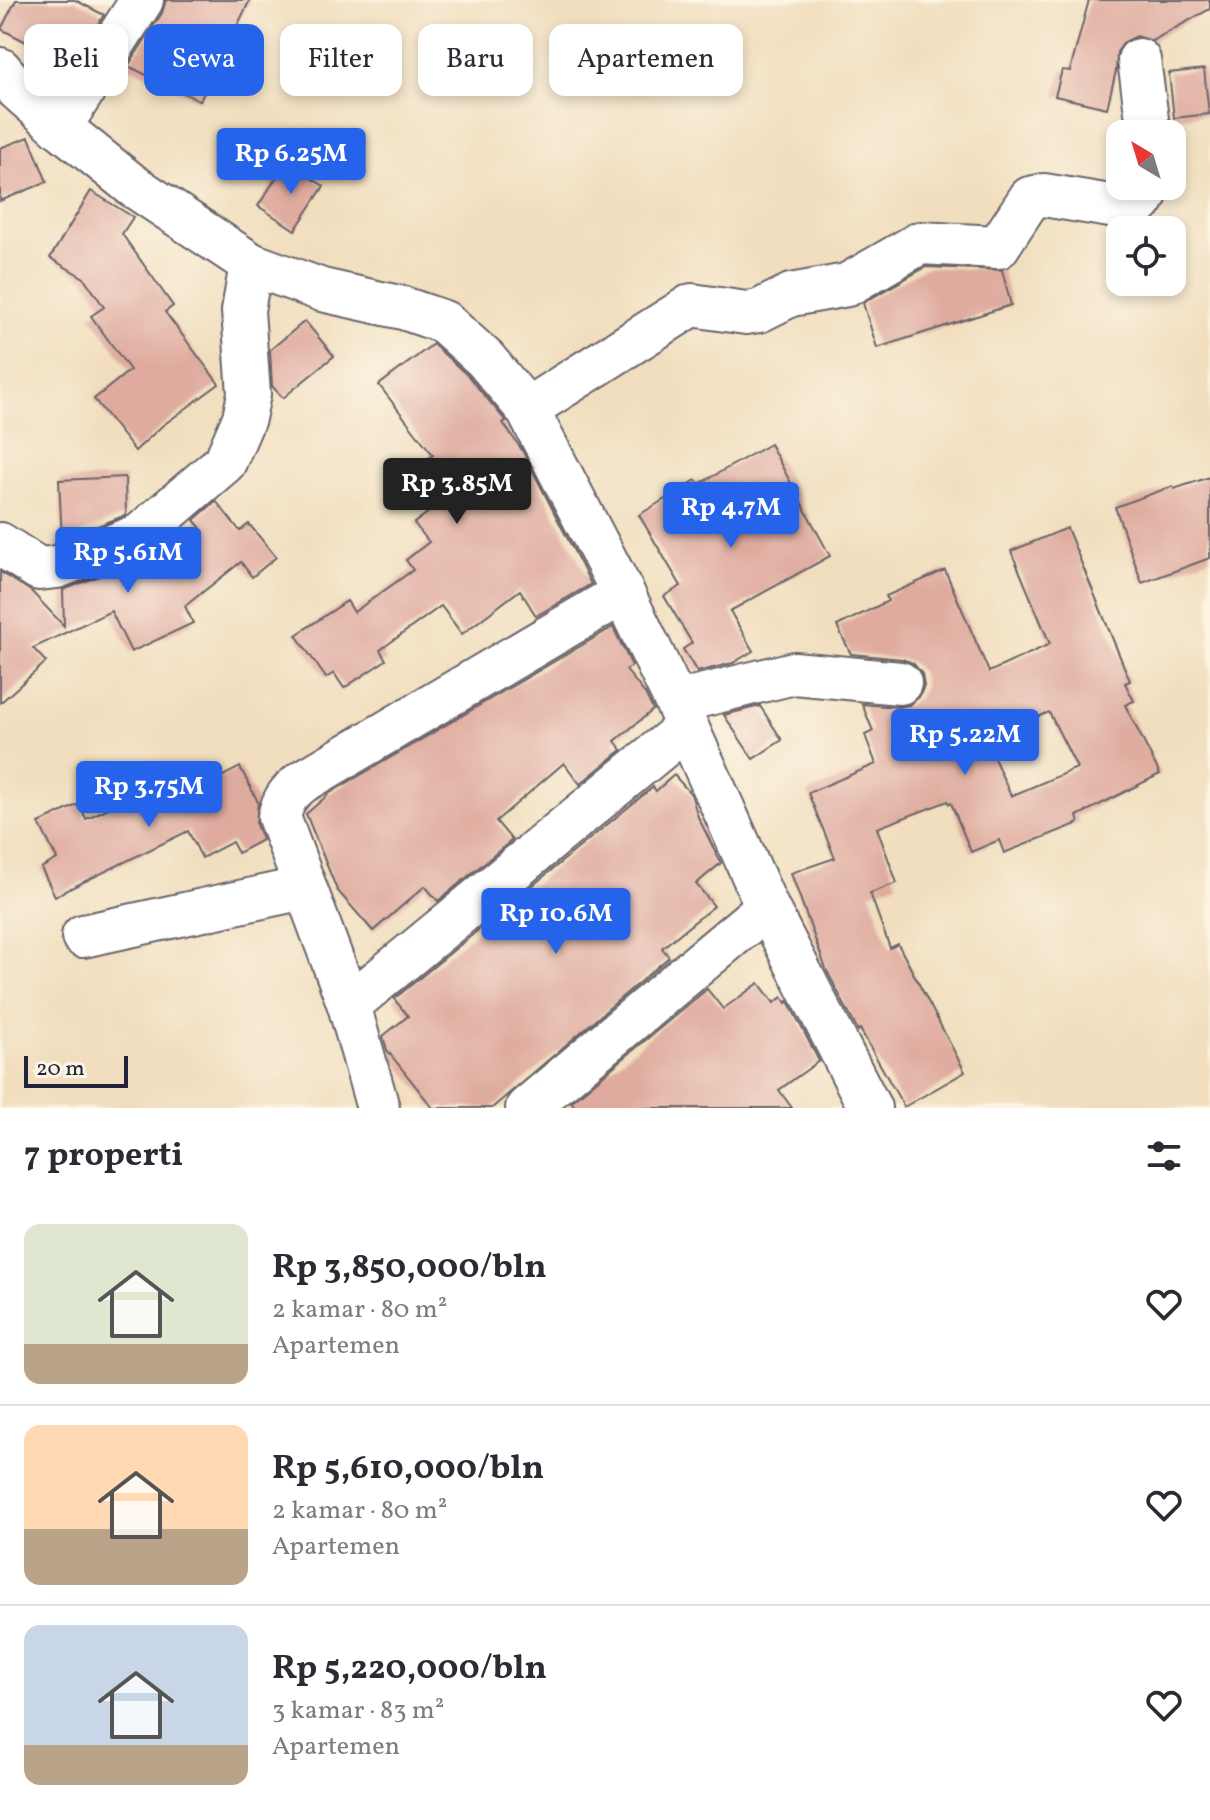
<!DOCTYPE html>
<html lang="id">
<head>
<meta charset="utf-8">
<style>
	body { margin:0; font-family:Vollkorn,serif; background:#f7f7f7; color:#2b2b33; height:100vh; display:flex; flex-direction:column; font-size:30px; white-space:nowrap }
	* { box-sizing:border-box; margin:0 }
	p { font-size:26px; color:#7c7c81 }
	.icon { flex:none; width:44px; height:44px; fill:none; stroke:currentColor; stroke-width:2; stroke-linecap:round; stroke-linejoin:round }
	.map { position:relative; height:1108px; overflow:hidden }
	.details { display:flex; flex-direction:column; background:#fff; flex:1 }
	.details>* { flex:none }
	.hud { position:absolute; left:24px; top:24px; width:800px; height:72px; display:flex; gap:16px }
	.needle { width:52px; rotate:322deg }
	.controls { position:absolute; left:1106px; top:120px; display:grid; gap:16px }
	.controls a { display:grid; place-items:center; width:80px; height:80px; border-radius:16px; background:#fff; box-shadow:0 4px 12px #0003; font-size:40px }
	.scale { position:absolute; left:24px; bottom:20px; width:104px; box-sizing:border-box; padding-left:8px; border:4px solid #22223b; border-top:0; font-size:22px; line-height:28px; white-space:nowrap; color:#22223b; -webkit-text-stroke:6px #fcf5e5; paint-order:stroke }
	.price { position:absolute; translate:-50% -68px; padding:0 18px; border-radius:8px; background:#2563eb; color:#fff; font-size:26px; line-height:52px; filter:drop-shadow(0 2px 4px #0008) }
	.price::after { content:''; position:absolute; left:50%; top:48px; width:24px; height:18px; margin-left:-12px; background:inherit; clip-path:polygon(0 0,100% 0,50% 100%) }
	.price.current { background:#222; color:#fff }
	ul { padding:0; list-style:none }
	li { display:flex; align-items:center; gap:24px; height:200px; padding:0 24px }
	li+li { border-top:2px solid #e1e1e2 }
	li span { display:grid; place-items:center; flex:none; width:224px; height:160px; border-radius:16px; color:#555 }
	li>.icon { margin-inline-start:auto }
	span .icon { width:96px; height:96px; fill:#fffc; stroke-width:1 }
	li b { font-size:34px }
	h2 { display:flex; justify-content:space-between; align-items:center; height:96px; padding:0 24px; font-size:34px }
	.chip { padding:0 28px; border-radius:16px; background:#fff; box-shadow:0 4px 12px #0003; font-size:28px; line-height:72px }
	.chip.current { background:#2563eb; color:#fff }
	.map>svg:first-child { display:block }
	.building { fill:#dfab9f; fill-rule:evenodd }
	.lines { fill:none; stroke-linecap:round; stroke-linejoin:round }
	.minor-casing { stroke:#6a6469; stroke-width:46 }
	.minor { stroke:#fff; stroke-width:42 }
</style>
</head>
<body>
<div class="map">
<svg width="1210" height="1108" viewBox="0 0 1210 1108">
	<rect width="100%" height="100%" fill="#fcf5e5"/>
	<filter id="ink" filterUnits="userSpaceOnUse"><feTurbulence type="fractalNoise" baseFrequency=".0125" numOctaves="2"/><feDisplacementMap in="SourceGraphic" scale="16" xChannelSelector="R" yChannelSelector="G"/><feConvolveMatrix kernelMatrix="1 2 1 2 8 2 1 2 1" color-interpolation-filters="sRGB"/></filter>
	<filter id="wash" filterUnits="userSpaceOnUse"><feTurbulence type="fractalNoise" baseFrequency=".006" numOctaves="4" result="noise"/><feDisplacementMap in="SourceGraphic" scale="32" xChannelSelector="R" yChannelSelector="G"/><feGaussianBlur stdDeviation="1.8" result="paint"/><feColorMatrix in="noise" values="0 0 0 0 0 0 0 0 0 0 0 0 0 0 0 0 0 1.4 0 .05"/><feComposite in="paint" operator="in"/></filter>
	<g filter="url(#wash)">
		<rect width="100%" height="100%" fill="#f1debe"/>
		<g id="blocks">
			<!-- building -->
			<g class="building">
				<polygon points="16,0 75,0 104,15 71,65 1,29"/>
				<polygon points="166,0 250,0 200,101 128,66 162,13"/>
				<polygon points="1089,0 1210,0 1210,9 1152,41 1137,36 1124,42 1117,52 1116,71 1107,108 1055,96 1062,70 1070,71"/>
				<polygon points="1204,69 1209,114 1174,118 1169,73"/>
				<polygon points="29,137 47,182 0,201 0,148"/>
				<polygon points="286,163 324,186 295,230 258,206"/>
				<polygon points="91,191 133,217 122,234 173,306 165,312 219,384 162,426 135,451 94,399 130,370 91,316 104,307 84,278 50,258"/>
				<polygon points="926,267 1002,270 1011,305 877,348 863,303"/>
				<polygon points="305,321 334,356 283,398 272,386 270,350"/>
				<polygon points="433,344 468,376 506,421 503,423 522,450 591,584 536,616 520,590 462,634 441,606 380,650 386,660 344,688 334,673 326,678 296,635 347,601 354,612 413,570 406,560 429,542 414,523 437,506 412,470 433,455 379,385"/>
				<polygon points="770,444 830,556 730,611 753,651 733,663 697,672 683,649 692,643 664,596 681,586 639,515 696,480 699,484"/>
				<polygon points="125,477 126,515 62,540 59,480"/>
				<polygon points="1210,477 1210,558 1142,583 1115,507 1173,486 1174,489"/>
				<polygon points="216,501 240,531 249,524 276,557 252,577 241,562 185,606 193,623 131,652 111,611 33,648 46,662 0,703 0,572 31,591 64,626 63,590 128,565 128,569 204,532 194,520"/>
				<path d="M 1067,528 L 1130,681 L 1125,683 L 1134,701 L 1125,705 L 1160,774 L 1077,816 L 1079,823 L 1004,853 L 999,840 L 971,852 L 951,803 L 949,804 L 948,801 L 877,828 L 897,883 L 870,893 L 890,948 L 898,944 L 965,1072 L 904,1107 L 860,1029 L 858,1031 L 826,969 L 791,873 L 835,858 L 808,793 L 876,764 L 865,735 L 873,731 L 862,704 L 898,707 L 909,705 L 919,697 L 924,686 L 922,674 L 913,663 L 902,659 L 851,654 L 837,626 L 888,601 L 886,596 L 945,570 L 989,672 L 1050,644 L 1011,551 ZM 1049,712 L 1077,768 L 1011,796 L 986,740 Z"/>
				<polygon points="613,627 632,666 626,670 646,695 653,710 615,741 622,750 580,784 564,763 496,821 512,840 438,901 425,886 373,931 337,890 306,814 330,793"/>
				<polygon points="760,706 782,740 753,759 724,715"/>
				<polygon points="240,767 258,802 256,824 262,840 238,853 232,842 202,858 188,831 55,896 41,868 57,859 39,823 79,804 86,819 146,790 156,811"/>
				<polygon points="674,775 691,794 698,817 721,863 696,884 714,906 662,948 669,957 492,1108 433,1108 387,1050 383,1036 408,1016 394,999 653,787 656,791"/>
				<polygon points="759,983 774,1003 782,997 786,1003 788,1001 819,1061 779,1090 792,1108 576,1108 571,1102 707,989 723,1009"/>
			</g>
		</g>
	</g>
	<g filter="url(#ink)">
		<use href="#blocks" fill-opacity="0" stroke="#6a6469" stroke-width="2"/>
		<g class="lines">
			<!-- minor casing -->
			<g class="minor-casing">
				<g id="minor">
					<polyline points="1139,60 1149,134"/>
					<polyline points="0,69 17,89 60,127 132,185 251,264 322,290 403,308 444,322 485,359 527,409 623,593 676,702 767,907 870,1108"/>
					<polyline points="60,127 142,0"/>
					<path d="M 527,409 L 692,305 L 746,313 L 759,311 L 791,295 L 847,285 L 920,243 L 998,247 L 1030,198 L 1044,195 L 1128,209 C 1140,206 1146,199 1148,186"/>
					<polyline points="0,544 39,569 57,567 140,535 225,462 244,418 249,394 243,311 251,264"/>
					<polyline points="676,702 794,673 900,683"/>
					<polyline points="83,936 304,888"/>
					<polyline points="349,1005 686,728"/>
					<path d="M 378,1108 L 349,1005 L 279,817 C 283,800 288,793 302,782 L 623,593"/>
					<polyline points="527,1108 767,907"/>
				</g>
			</g>
			<!-- minor -->
			<use href="#minor" class="minor"/>
		</g>
	</g>
</svg>
<div class="controls">
<a><svg class="needle" viewBox="-14 -14 28 28"><path d="M0-13l5 13h-10z" fill="#e53935"/><path d="M0 13l5-13h-10z" fill="#7c7c81"/></svg></a>
<a><svg class="icon" aria-label="locate" viewBox="0 0 24 24"><circle cx="12" cy="12" r="6"/><path d="M12 2v4M12 18v4M2 12h4M18 12h4"/></svg></a>
</div>
<div class="scale">20 m</div>
<b class="price" style="left:291px;top:196px">Rp 6.25M</b>
<b class="price current" style="left:457px;top:526px">Rp 3.85M</b>
<b class="price" style="left:731px;top:550px">Rp 4.7M</b>
<b class="price" style="left:128px;top:595px">Rp 5.61M</b>
<b class="price" style="left:965px;top:777px">Rp 5.22M</b>
<b class="price" style="left:149px;top:829px">Rp 3.75M</b>
<b class="price" style="left:556px;top:956px">Rp 10.6M</b>
<div class="hud">
<a class="chip">Beli</a>
<a class="chip current">Sewa</a>
<a class="chip">Filter</a>
<a class="chip">Baru</a>
<a class="chip">Apartemen</a>
</div>
</div>
<section class="details">
<h2>7 properti<svg class="icon" aria-label="filters" viewBox="0 0 24 24"><path d="M4 7h16M4 17h16"/><circle cx="9" cy="7" r="2"/><circle cx="15" cy="17" r="2"/></svg></h2>
<ul>
<li><span style="background:linear-gradient(#dfe7d0 75%,#b9a48a 0)"><svg class="icon" aria-label="home" viewBox="0 0 24 24"><path d="M3 11l9-7 9 7M6 9v11h12V9"/></svg></span><div><b>Rp 3,850,000/bln</b><p>2 kamar · 80 m²</p><p>Apartemen</p></div><svg class="icon" aria-label="heart" viewBox="0 0 24 24"><path d="M12 20l-8-8c-3-5 5-10 8-4 3-6 11-1 8 4z"/></svg></li>
<li><span style="background:linear-gradient(#ffd9b3 65%,#b9a48a 0)"><svg class="icon" aria-label="home" viewBox="0 0 24 24"><path d="M3 11l9-7 9 7M6 9v11h12V9"/></svg></span><div><b>Rp 5,610,000/bln</b><p>2 kamar · 80 m²</p><p>Apartemen</p></div><svg class="icon" aria-label="heart" viewBox="0 0 24 24"><path d="M12 20l-8-8c-3-5 5-10 8-4 3-6 11-1 8 4z"/></svg></li>
<li><span style="background:linear-gradient(#c9d6e8 75%,#b9a48a 0)"><svg class="icon" aria-label="home" viewBox="0 0 24 24"><path d="M3 11l9-7 9 7M6 9v11h12V9"/></svg></span><div><b>Rp 5,220,000/bln</b><p>3 kamar · 83 m²</p><p>Apartemen</p></div><svg class="icon" aria-label="heart" viewBox="0 0 24 24"><path d="M12 20l-8-8c-3-5 5-10 8-4 3-6 11-1 8 4z"/></svg></li>
</ul>
</section>
</body>
</html>
